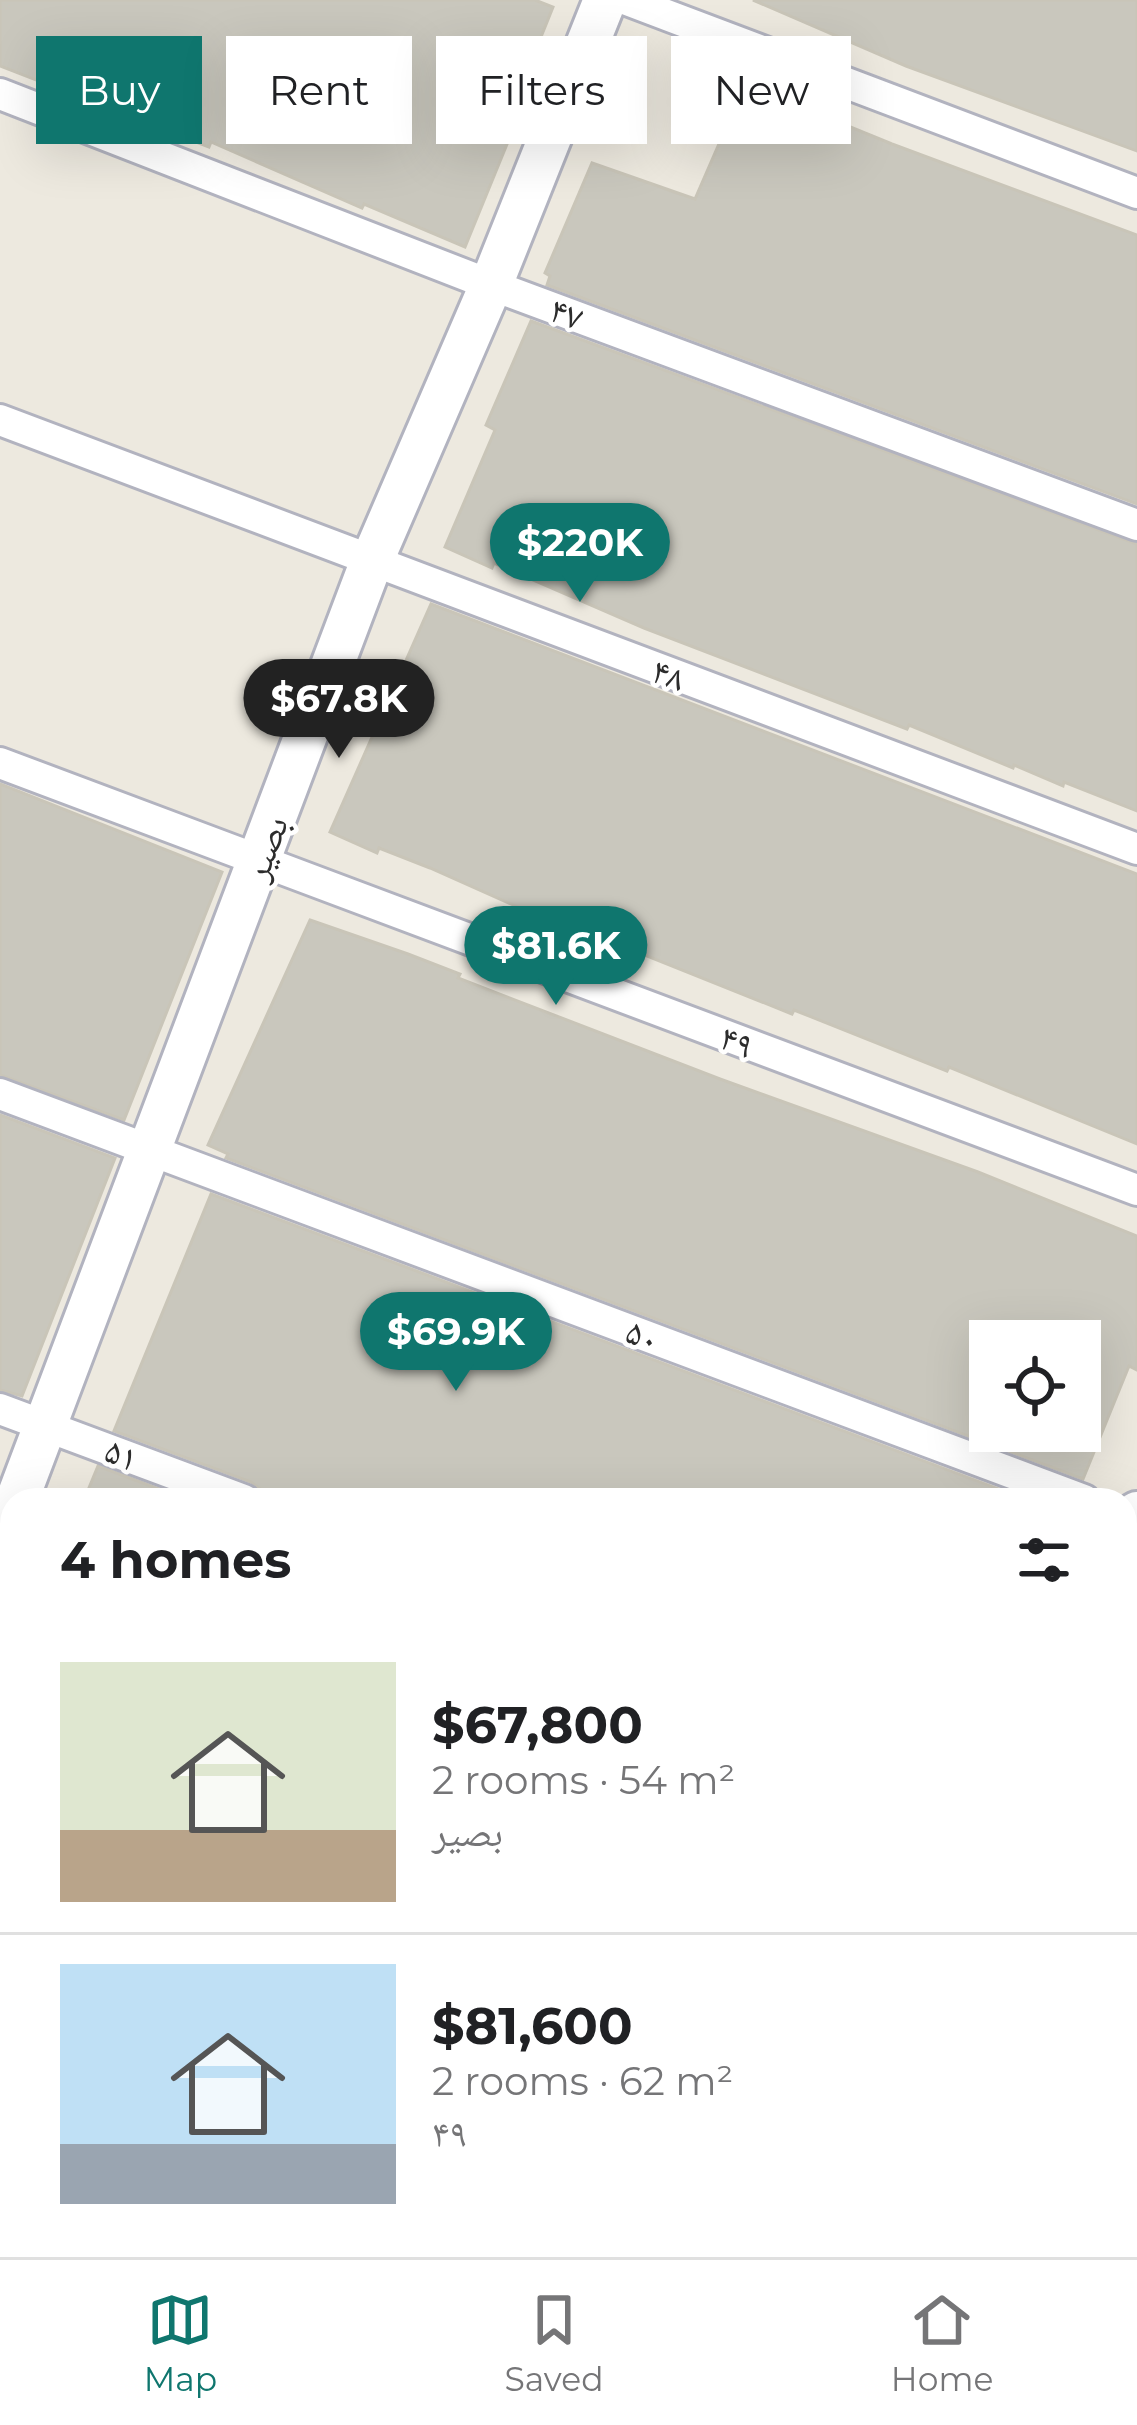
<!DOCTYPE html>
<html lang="en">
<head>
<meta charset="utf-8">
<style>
	body { margin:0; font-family:Montserrat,"Noto Naskh Arabic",sans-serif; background:#f6f6f6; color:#202124; height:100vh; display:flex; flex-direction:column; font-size:45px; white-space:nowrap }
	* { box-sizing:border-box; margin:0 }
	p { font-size:39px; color:#757577 }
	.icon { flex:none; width:66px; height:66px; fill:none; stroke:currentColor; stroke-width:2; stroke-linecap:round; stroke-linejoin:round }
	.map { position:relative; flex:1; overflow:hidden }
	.panel { position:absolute; left:0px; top:1488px; width:1137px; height:771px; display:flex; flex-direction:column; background:#fff; border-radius:36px 36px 0 0; box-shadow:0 12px 48px #0002 }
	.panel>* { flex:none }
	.guide { position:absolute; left:36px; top:36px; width:1065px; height:108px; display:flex; gap:24px }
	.tools { position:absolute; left:969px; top:1320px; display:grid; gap:24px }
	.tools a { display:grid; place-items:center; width:132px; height:132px; border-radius:0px; background:#fff; box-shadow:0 12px 48px #0002; font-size:60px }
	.price { position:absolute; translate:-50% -102px; padding:0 27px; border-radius:42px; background:#0f766e; color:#fff; font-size:39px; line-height:78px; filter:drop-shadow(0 3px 6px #0008) }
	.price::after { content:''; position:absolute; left:50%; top:72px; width:36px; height:27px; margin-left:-18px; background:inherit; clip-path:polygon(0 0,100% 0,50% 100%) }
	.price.current { background:#222; color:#fff }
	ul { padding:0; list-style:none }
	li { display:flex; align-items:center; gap:36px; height:300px; padding:0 60px }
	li+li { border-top:3px solid #e0e0e0 }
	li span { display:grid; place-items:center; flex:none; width:336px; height:240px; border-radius:0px; color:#555 }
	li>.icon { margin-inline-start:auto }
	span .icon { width:144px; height:144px; fill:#fffc; stroke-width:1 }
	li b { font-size:51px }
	h2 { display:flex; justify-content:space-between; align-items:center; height:144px; padding:0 60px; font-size:51px }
	.chip { padding:0 42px; border-radius:0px; background:#fff; box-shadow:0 12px 48px #0002; font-size:42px; line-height:108px }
	.chip.current { background:#0f766e; color:#fff }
	.tabs { display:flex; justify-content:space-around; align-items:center; height:168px; border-top:3px solid #e0e0e0; background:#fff; font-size:33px; color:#757577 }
	.tabs a { display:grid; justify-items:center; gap:6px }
	.tabs .current { color:#0f766e }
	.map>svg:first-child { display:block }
	.building { fill:#c9c7bd; stroke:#c9c5b8; stroke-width:3; fill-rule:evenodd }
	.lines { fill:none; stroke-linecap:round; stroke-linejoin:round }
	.street-casing { stroke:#b2b3bf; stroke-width:36 }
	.secondary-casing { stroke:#b2b3bf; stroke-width:48 }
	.street { stroke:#fff; stroke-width:30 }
	.secondary { stroke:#fff; stroke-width:42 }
	.labels { text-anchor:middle; stroke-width:9; stroke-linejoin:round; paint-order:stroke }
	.street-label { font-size:36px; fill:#2c2c2c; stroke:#fff }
</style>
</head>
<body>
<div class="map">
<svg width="1137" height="2257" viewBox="0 0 1137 2257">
	<rect width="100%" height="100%" fill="#ede9df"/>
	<!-- building -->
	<g class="building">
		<polygon points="0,0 535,0 553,7 504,129 512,132 465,247 364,204 362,208 211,142 209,147 0,66"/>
		<polygon points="753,0 1137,0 1137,151 906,66"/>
		<polygon points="745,84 892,144 1137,235 1137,504 547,285 550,276 545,273 592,163 695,199"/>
		<polygon points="531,321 1137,544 1137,811 1064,782 1063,786 1014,765 1013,768 909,725 907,729 644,628 494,563 492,568 445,547 495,430 486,425"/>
		<polygon points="431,604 1137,874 1137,1144 949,1067 947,1071 794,1010 792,1014 530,909 529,912 430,868 379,848 377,853 330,832"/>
		<polygon points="0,784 222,872 124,1120 0,1075"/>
		<path d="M 310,920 L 408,954 L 460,974 L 458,978 L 720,1079 L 978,1172 L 1137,1236 L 1137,1370 L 1129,1366 L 1083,1479 L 226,1158 L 228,1154 L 208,1145 ZM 990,1341 L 1080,1341 L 1080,1431 L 990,1431 Z"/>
		<polygon points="0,1115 115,1158 22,1396 0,1390"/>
		<polygon points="211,1194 1028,1500 263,1500 260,1489 251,1482 114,1431"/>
		<polygon points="98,1466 188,1500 84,1500"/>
	</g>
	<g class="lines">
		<!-- street casing -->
		<g class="street-casing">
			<g id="street">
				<polyline points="627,0 1137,193"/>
				<polyline points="0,94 491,285 1137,525"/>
				<polyline points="0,420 1137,849"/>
				<polyline points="0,763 1137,1190"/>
				<polyline points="0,1094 1084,1500"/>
				<polyline points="0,1409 244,1500"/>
				<polyline points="0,1749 12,1754"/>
				<polyline points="1125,1841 1137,1845"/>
				<polyline points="0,2089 12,2093"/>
				<polyline points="1125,2170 1137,2174"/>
				<polyline points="430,2247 457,2257"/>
			</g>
		</g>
		<!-- secondary casing -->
		<g class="secondary-casing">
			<g id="secondary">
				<polyline points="17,1500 371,563 491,285 605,0"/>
				<polyline points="0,1545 12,1513"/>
				<polyline points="1125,1545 1137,1513"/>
				<polyline points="1125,1661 1137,1665"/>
				<polyline points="1125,1736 1137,1704"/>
				<polyline points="849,2257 853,2247"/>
				<polyline points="926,2257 930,2247"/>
			</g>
		</g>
		<!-- street -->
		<use href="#street" class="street"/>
		<!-- secondary -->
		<use href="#secondary" class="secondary"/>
	</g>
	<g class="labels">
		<!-- street labels -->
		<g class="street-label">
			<text transform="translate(567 313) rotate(20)" y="13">۴۷</text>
			<text transform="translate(669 674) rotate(20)" y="13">۴۸</text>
			<text transform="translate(265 848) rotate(-69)" y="13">بصیر</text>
			<text transform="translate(737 1041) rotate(21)" y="13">۴۹</text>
			<text transform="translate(643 1335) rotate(21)" y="13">۵۰</text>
			<text transform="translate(122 1454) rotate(21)" y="13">۵۱</text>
		</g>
	</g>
</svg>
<div class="tools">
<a><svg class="icon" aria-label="locate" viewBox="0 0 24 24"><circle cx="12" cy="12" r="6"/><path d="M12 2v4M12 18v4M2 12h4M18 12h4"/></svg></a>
</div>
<b class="price" style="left:580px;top:605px">$220K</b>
<b class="price current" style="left:339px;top:761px">$67.8K</b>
<b class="price" style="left:556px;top:1008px">$81.6K</b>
<b class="price" style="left:456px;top:1394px">$69.9K</b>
<div class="guide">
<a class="chip current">Buy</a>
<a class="chip">Rent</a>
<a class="chip">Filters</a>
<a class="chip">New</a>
</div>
<section class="panel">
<h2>4 homes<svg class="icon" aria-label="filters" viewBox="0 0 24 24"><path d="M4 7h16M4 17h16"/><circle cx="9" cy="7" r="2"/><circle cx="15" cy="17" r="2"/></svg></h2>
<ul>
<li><span style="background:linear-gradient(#dfe7d0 70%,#b9a48a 0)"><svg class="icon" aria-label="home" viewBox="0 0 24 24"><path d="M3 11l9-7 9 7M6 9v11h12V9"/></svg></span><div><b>$67,800</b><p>2 rooms · 54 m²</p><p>بصیر</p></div></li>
<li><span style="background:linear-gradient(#bfe0f5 75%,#9aa5b1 0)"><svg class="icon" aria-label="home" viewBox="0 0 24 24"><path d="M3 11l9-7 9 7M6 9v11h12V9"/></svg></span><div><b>$81,600</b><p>2 rooms · 62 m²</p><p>۴۹</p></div></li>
</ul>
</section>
</div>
<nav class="tabs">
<a class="current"><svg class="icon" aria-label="map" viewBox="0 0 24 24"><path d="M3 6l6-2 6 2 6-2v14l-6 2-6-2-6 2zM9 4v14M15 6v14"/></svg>Map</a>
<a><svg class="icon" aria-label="saved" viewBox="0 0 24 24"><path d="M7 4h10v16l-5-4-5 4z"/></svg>Saved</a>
<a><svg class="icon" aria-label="home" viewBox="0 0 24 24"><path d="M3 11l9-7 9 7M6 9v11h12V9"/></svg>Home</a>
</nav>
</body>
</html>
